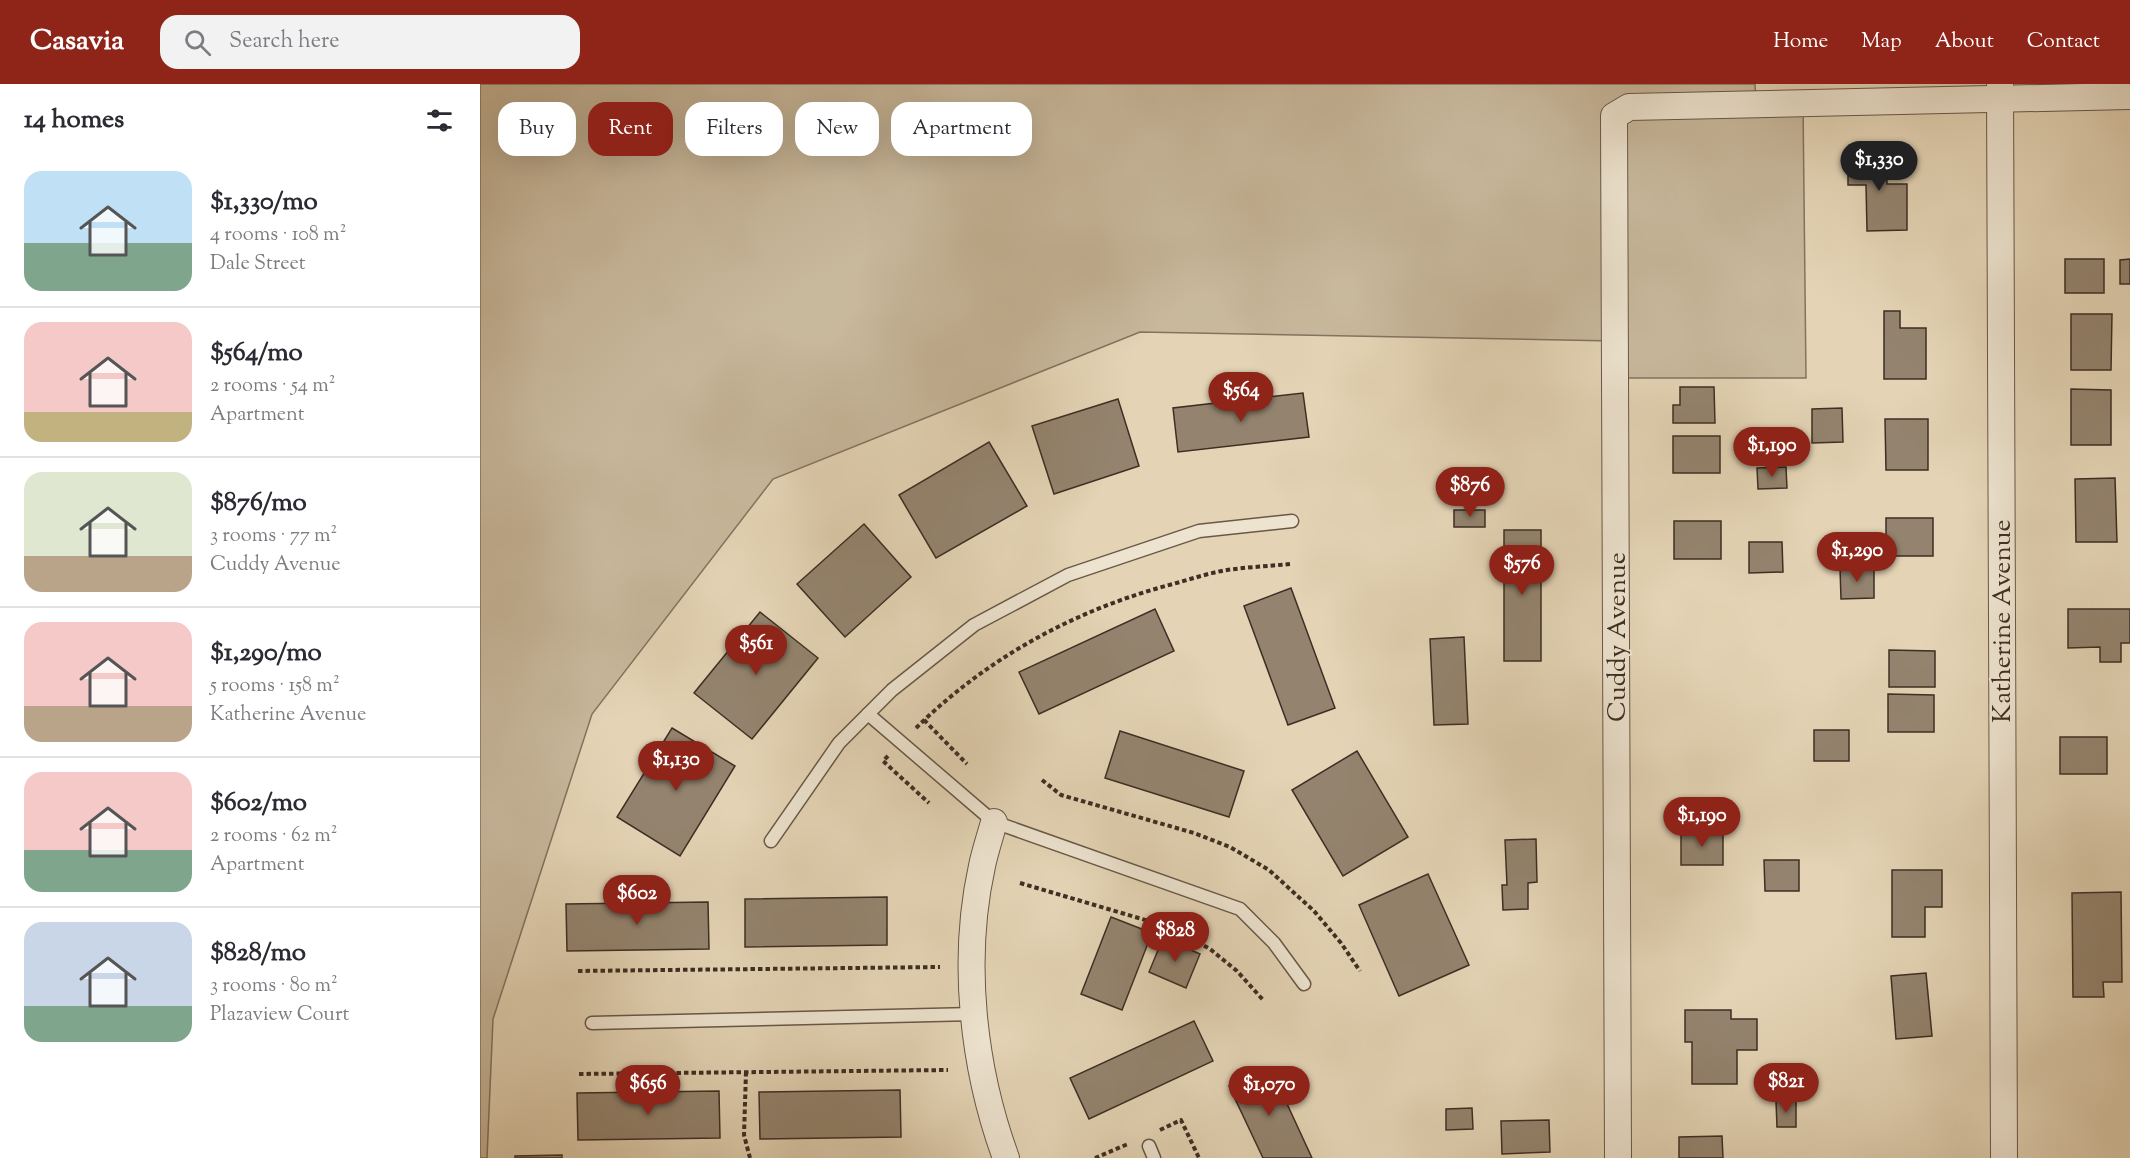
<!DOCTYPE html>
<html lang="en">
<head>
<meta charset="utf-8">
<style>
	body { margin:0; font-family:"Sorts Mill Goudy",serif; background:#f2f2f3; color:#2b2b33; height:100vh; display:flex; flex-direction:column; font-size:22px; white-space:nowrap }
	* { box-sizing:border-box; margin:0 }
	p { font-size:20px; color:#7c7c81 }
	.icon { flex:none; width:33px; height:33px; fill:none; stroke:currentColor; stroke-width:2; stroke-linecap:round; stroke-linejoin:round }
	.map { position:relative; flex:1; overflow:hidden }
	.sheet { display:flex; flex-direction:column; background:#fff; width:480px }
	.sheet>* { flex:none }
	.top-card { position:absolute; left:18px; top:18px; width:570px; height:54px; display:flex; gap:12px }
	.price { position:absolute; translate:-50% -51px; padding:0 14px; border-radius:21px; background:#8f2418; color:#fff; font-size:20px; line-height:39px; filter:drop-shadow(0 2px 3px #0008) }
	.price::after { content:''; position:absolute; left:50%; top:36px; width:18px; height:14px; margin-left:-9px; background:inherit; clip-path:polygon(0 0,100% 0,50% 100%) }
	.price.active { background:#222; color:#fff }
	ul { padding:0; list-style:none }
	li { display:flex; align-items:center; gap:18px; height:150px; padding:0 24px }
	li+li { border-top:2px solid #e1e1e2 }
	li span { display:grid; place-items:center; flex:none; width:168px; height:120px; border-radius:18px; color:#555 }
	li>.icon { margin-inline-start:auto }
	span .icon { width:72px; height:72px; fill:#fffc; stroke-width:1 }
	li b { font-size:26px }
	h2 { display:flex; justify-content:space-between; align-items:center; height:72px; padding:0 24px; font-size:26px }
	.pill { padding:0 21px; border-radius:18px; background:#fff; box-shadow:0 6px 24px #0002; font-size:21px; line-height:54px }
	.pill.active { background:#8f2418; color:#fff }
	header { display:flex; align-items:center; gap:36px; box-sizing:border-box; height:84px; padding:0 30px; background:#8f2418; color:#fff }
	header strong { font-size:28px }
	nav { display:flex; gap:33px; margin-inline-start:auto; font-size:21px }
	.search { width:420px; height:54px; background:#f2f2f3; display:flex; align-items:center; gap:15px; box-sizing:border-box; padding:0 21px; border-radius:18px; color:#7c7c81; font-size:22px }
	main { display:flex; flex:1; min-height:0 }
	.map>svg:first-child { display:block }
	.green { fill:#c8b89c; stroke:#837360; stroke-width:1.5 }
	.building { fill:#94846f; stroke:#3e2e24; stroke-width:1.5 }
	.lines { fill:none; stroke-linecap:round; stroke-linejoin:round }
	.service-casing { stroke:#685848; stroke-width:15 }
	.minor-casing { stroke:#685848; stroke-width:28 }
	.path { stroke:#3e2e24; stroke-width:4; stroke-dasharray:4.5 3; stroke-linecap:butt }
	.service { stroke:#ede3cf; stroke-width:12 }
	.minor { stroke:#ede3cf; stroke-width:26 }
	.labels { text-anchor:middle; stroke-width:4.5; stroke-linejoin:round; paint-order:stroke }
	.street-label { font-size:26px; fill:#3e2e24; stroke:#ede3cf }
</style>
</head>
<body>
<header>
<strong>Casavia</strong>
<div class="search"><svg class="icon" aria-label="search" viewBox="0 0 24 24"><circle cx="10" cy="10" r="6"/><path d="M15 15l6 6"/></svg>Search here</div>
<nav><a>Home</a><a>Map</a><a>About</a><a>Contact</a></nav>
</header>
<main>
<section class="sheet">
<h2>14 homes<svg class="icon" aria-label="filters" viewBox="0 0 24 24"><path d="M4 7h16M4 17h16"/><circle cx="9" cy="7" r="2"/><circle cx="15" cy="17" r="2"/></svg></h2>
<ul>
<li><span style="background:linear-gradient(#bfe0f5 60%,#7fa58c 0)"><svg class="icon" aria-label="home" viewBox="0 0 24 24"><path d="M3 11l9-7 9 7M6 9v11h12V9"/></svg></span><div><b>$1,330/mo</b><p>4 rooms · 108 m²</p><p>Dale Street</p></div></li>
<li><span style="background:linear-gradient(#f6c9c9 75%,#c2b280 0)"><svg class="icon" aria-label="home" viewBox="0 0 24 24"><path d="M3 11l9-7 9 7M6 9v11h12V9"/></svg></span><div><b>$564/mo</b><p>2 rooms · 54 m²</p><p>Apartment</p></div></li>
<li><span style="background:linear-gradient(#dfe7d0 70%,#b9a48a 0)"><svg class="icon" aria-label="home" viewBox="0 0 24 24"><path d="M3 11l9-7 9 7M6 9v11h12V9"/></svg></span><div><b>$876/mo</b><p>3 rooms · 77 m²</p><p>Cuddy Avenue</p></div></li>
<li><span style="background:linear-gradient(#f6c9c9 70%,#b9a48a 0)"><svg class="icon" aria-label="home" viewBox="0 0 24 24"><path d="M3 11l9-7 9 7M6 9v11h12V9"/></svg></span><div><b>$1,290/mo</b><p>5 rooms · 158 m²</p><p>Katherine Avenue</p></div></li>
<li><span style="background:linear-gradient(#f6c9c9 65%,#7fa58c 0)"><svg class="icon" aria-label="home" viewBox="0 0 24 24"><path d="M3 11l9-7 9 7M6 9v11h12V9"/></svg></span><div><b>$602/mo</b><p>2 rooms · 62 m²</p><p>Apartment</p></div></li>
<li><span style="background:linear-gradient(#c9d6e8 70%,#7fa58c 0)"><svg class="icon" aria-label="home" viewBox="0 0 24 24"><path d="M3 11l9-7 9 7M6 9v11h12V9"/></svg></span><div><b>$828/mo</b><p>3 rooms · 80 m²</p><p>Plazaview Court</p></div></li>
</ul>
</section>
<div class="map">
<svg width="1650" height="1074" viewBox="0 0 1650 1074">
	<rect width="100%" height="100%" fill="#e4d4b5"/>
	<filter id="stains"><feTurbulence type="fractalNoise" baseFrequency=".00333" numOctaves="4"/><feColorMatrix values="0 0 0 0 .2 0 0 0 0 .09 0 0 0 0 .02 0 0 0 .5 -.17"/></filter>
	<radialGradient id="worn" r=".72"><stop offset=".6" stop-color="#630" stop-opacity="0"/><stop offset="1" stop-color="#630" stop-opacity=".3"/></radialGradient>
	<!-- green -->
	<polygon class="green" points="0,0 1275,0 1276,20 1323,19 1326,294 1135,294 1134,257 660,248 293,395 112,630 13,935 7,1074 0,1074"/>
	<!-- building -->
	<g class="building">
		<polygon points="1407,69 1407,100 1427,100 1427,146 1387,147 1386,101 1368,101 1368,70"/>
		<rect x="1585" y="175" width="39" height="34"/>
		<polygon points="1650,175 1650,200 1640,200 1640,176"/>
		<polygon points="1404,227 1420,227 1420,244 1446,244 1446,295 1404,295"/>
		<polygon points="1591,230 1632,230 1631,286 1591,286"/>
		<polygon points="1200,303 1234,303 1235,339 1193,339 1193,321 1200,321"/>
		<polygon points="1591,305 1631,306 1631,361 1591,361"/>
		<polygon points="823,309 829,353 698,368 693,324"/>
		<polygon points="638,315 659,382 574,410 552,342"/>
		<polygon points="1362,324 1363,358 1332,359 1332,325"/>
		<polygon points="1405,335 1448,335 1448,386 1406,386"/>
		<rect x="1193" y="352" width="47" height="37"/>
		<polygon points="509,358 547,422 456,474 419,411"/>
		<polygon points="1306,383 1307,404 1278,405 1277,384"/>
		<polygon points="1635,394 1637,458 1596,458 1595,395"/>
		<rect x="974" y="426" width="31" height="17"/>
		<rect x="1406" y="434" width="47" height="38"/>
		<rect x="1194" y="437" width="47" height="38"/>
		<polygon points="384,440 431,493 365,553 317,500"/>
		<rect x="1024" y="446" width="37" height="131"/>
		<polygon points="1269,458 1302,458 1303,488 1269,489"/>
		<polygon points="1360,484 1394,484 1394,514 1361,515"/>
		<polygon points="811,504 855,624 808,641 764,522"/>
		<polygon points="675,525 694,567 559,630 539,588"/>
		<polygon points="1588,525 1650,525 1650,559 1641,559 1641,578 1620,578 1620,563 1588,564"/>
		<polygon points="280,528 338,574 272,655 214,609"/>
		<polygon points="984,553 988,640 954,641 950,555"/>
		<polygon points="1409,566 1455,567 1455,603 1409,603"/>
		<polygon points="1408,610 1454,611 1454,648 1408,648"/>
		<polygon points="192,644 255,682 200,772 137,733"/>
		<rect x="1334" y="646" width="35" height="31"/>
		<polygon points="640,647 764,687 749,733 625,694"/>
		<rect x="1580" y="653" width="47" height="37"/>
		<polygon points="877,667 928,753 863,792 812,706"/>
		<rect x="1201" y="747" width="42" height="34"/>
		<polygon points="1056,755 1057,798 1048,799 1048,825 1023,826 1022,801 1027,801 1025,756"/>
		<polygon points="1284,776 1319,776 1319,807 1285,807"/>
		<polygon points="1412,786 1462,786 1462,823 1445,823 1445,853 1412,853"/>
		<polygon points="948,790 989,881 919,912 879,821"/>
		<polygon points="1641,808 1642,898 1623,898 1624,913 1593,913 1592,809"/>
		<polygon points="407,813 407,861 265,863 265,815"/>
		<polygon points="228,818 229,865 87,867 86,820"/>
		<polygon points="631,833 672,849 642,926 601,910"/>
		<polygon points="683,854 720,870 706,904 669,888"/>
		<polygon points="1446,889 1452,952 1416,955 1411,892"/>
		<polygon points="1205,926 1251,926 1251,935 1277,935 1277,966 1257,966 1257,1000 1212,1000 1212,958 1205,958"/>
		<polygon points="714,937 733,977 609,1035 590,994"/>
		<polygon points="790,983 832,1074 783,1074 749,1002"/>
		<polygon points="420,1006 421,1053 280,1055 279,1008"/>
		<polygon points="239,1007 240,1054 98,1056 97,1009"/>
		<polygon points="1296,1017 1316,1017 1316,1043 1297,1043"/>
		<polygon points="992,1024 993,1045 966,1046 966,1025"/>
		<polygon points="1069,1036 1070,1068 1022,1070 1021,1037"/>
		<polygon points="1242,1052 1243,1074 1199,1074 1199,1053"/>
		<polygon points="82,1071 82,1074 35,1074 35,1072"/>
	</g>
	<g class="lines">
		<!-- service casing -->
		<g class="service-casing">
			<g id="service">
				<polyline points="388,630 514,738 760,825 794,859 824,900"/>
				<polyline points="291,757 359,659 412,606 494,541 588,491 719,447 812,437"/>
				<polyline points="112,939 494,930"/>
				<polyline points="669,1062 674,1074"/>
			</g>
		</g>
		<!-- minor casing -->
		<g class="minor-casing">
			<g id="minor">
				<polyline points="1520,0 1524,1074"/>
				<path d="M 514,738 C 510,753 505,767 502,782 C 481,877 493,984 526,1074"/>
				<polyline points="1138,1074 1134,32 1149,23 1650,12"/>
			</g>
		</g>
		<!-- path -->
		<g class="path">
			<polyline points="444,636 487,680"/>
			<path d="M 436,644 C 508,573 597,525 693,500 C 711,495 729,489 747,486 C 768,483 790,482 811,480"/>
			<polyline points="408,672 403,677 449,719"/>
			<polyline points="562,696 581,711 714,749 750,763 789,786 834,827 861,859 880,887"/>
			<polyline points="540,799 672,838 698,847 730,865 757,887 784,917"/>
			<polyline points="98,887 460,883"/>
			<polyline points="266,988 264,1051 270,1074"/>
			<polyline points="99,990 468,986"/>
			<polyline points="680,1046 701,1036 719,1074"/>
			<polyline points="615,1074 648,1060"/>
		</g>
		<!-- service -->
		<use href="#service" class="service"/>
		<!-- minor -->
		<use href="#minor" class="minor"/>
	</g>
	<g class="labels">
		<!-- street labels -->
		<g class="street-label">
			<text transform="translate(1521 537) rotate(-90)" y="9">Katherine Avenue</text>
			<text transform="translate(1136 553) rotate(-90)" y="9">Cuddy Avenue</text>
		</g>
	</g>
	<rect width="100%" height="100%" filter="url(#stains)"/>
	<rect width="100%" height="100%" fill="url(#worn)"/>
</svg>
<b class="price active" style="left:1399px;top:108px">$1,330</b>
<b class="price" style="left:761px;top:339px">$564</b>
<b class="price" style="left:1292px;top:394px">$1,190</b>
<b class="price" style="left:990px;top:434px">$876</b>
<b class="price" style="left:1377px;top:499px">$1,290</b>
<b class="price" style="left:1042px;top:512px">$576</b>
<b class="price" style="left:276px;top:592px">$561</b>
<b class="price" style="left:196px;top:708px">$1,130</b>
<b class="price" style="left:1222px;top:764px">$1,190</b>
<b class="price" style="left:157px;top:842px">$602</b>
<b class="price" style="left:695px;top:879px">$828</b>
<b class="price" style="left:1306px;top:1030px">$821</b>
<b class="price" style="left:168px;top:1032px">$656</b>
<b class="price" style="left:789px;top:1033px">$1,070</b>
<div class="top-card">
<a class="pill">Buy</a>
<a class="pill active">Rent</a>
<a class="pill">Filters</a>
<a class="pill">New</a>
<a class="pill">Apartment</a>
</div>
</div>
</main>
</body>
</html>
